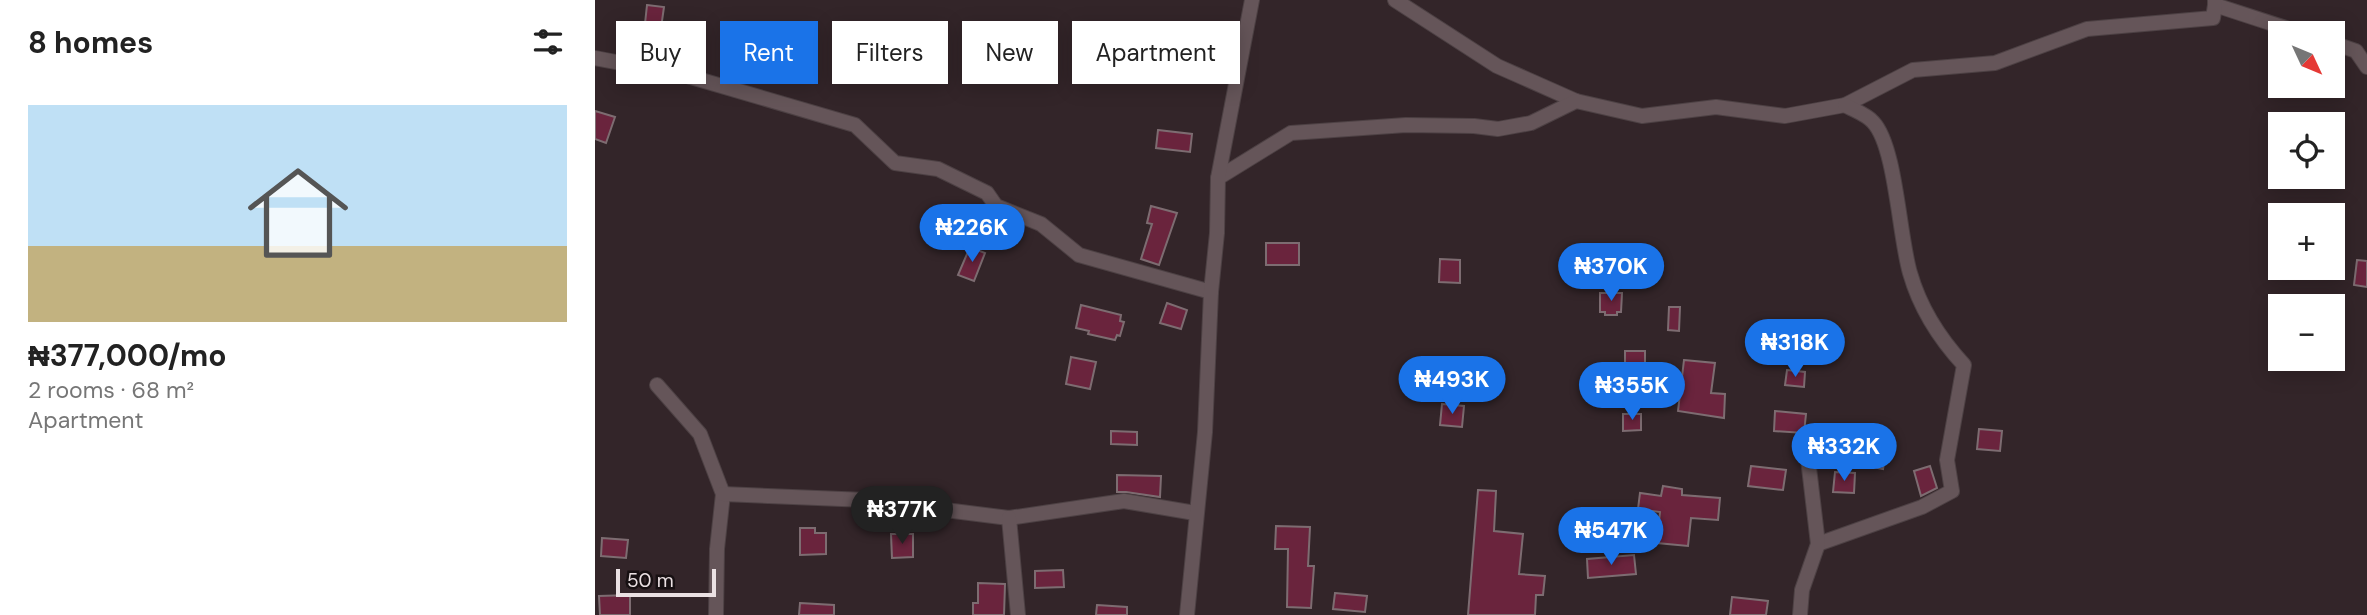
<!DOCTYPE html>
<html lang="en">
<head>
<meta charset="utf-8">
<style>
	body { margin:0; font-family:"DM Sans",sans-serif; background:#f6f6f6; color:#222; height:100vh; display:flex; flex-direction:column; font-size:26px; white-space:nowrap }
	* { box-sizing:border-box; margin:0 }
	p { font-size:23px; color:#767676 }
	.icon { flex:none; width:38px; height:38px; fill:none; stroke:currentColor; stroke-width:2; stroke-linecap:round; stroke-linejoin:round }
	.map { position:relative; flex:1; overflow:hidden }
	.sheet { display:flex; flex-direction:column; background:#fff; width:595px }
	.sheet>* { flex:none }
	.hud { position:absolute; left:21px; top:21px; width:665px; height:63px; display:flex; gap:14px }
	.needle { width:46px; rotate:134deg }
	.tools { position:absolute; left:1673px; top:21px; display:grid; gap:14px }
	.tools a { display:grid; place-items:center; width:77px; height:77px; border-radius:0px; background:#fff; box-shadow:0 4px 18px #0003; font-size:35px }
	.scale { position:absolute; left:21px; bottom:18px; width:100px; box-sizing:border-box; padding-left:7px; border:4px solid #ebe1e3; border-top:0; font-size:19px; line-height:24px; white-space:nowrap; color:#ebe1e3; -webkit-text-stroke:5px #171012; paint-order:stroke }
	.price { position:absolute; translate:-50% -60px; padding:0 16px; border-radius:24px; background:#1a73e8; color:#fff; font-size:23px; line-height:46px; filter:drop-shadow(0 2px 4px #0008) }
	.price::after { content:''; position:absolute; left:50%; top:42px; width:21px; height:16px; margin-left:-10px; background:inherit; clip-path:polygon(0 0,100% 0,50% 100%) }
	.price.on { background:#222; color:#fff }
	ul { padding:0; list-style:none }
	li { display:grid; align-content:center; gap:14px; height:371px; padding:0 28px }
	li+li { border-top:2px solid #e0e0e0 }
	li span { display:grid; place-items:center; height:217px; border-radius:0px; color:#555 }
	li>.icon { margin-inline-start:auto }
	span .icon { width:126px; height:126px; fill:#fffc; stroke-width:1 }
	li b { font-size:30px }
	h2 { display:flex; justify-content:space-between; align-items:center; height:84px; padding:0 28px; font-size:30px }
	.pill { padding:0 24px; border-radius:0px; background:#fff; box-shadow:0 4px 18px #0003; font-size:24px; line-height:63px }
	.pill.on { background:#1a73e8; color:#fff }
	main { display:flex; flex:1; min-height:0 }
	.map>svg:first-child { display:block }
	.building { fill:#6a243d; stroke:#7d6c71; stroke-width:2 }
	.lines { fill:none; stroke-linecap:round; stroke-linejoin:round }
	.minor-casing { stroke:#4d4144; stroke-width:16 }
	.minor { stroke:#655559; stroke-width:14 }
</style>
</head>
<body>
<main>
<section class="sheet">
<h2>8 homes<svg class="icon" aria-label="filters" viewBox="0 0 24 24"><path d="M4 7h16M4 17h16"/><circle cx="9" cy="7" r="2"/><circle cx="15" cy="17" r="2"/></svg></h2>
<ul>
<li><span style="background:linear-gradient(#bfe0f5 65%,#c2b280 0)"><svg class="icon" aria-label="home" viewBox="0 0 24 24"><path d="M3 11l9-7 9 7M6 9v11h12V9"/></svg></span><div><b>₦377,000/mo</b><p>2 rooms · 68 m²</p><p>Apartment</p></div></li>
</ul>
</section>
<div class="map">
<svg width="1772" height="615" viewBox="0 0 1772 615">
	<rect width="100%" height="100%" fill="#332529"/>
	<!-- building -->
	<g class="building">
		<polygon points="52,5 69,7 65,35 49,33"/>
		<polygon points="0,111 20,117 11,143 0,139"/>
		<polygon points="563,130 597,134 595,152 561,148"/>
		<polygon points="556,206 582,213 564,265 546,259 557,224 552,223"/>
		<rect x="671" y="243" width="33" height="22"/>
		<polygon points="375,247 390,253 379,281 363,275"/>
		<polygon points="845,259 865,260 865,283 844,282"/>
		<polygon points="1762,260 1772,261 1772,287 1759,285"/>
		<polygon points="1005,293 1027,293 1026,312 1022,312 1022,315 1010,315 1010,312 1005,312"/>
		<polygon points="572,303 592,310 586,329 565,323"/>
		<polygon points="486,305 526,315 525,321 529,322 525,336 522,335 520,340 493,334 494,331 481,328"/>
		<polygon points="1074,307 1085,307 1084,331 1073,330"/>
		<polygon points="1167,344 1190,346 1189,364 1165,362"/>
		<polygon points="1030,351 1050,351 1050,371 1030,372"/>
		<polygon points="476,357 501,362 495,389 471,384"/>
		<polygon points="1089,360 1120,363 1116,393 1130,394 1129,418 1083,411"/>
		<polygon points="1192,370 1210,372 1209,387 1190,385"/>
		<polygon points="847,404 869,406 867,427 845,425"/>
		<polygon points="1180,411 1211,414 1209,433 1179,431"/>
		<polygon points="1028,414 1046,414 1046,430 1028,431"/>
		<polygon points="1384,429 1407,431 1405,451 1382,449"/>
		<polygon points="516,431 542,432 542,445 516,444"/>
		<polygon points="1267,442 1292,447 1288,469 1263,464"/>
		<polygon points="1156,466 1191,470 1188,490 1153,486"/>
		<polygon points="1335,466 1342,488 1326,496 1319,471"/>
		<polygon points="1240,472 1260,473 1259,493 1238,492"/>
		<polygon points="522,475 566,476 565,497 531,492 522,492"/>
		<polygon points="1068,486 1087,489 1087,495 1125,498 1123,520 1096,518 1093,546 1062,543 1065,512 1043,509 1045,493 1066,496"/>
		<polygon points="883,490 901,491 899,531 928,534 924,574 950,576 948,595 941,595 940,615 873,615"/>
		<polygon points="681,526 715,527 713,566 719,566 716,608 692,607 693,549 680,549"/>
		<polygon points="205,528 220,528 220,533 231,533 231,554 205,555"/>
		<polygon points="296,534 318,534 318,557 297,558"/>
		<polygon points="7,538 33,540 31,558 6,556"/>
		<polygon points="1039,555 1041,574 993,578 992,559"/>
		<polygon points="468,570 469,587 440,588 440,571"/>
		<polygon points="383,583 410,584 409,615 378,615 378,603 383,603"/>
		<polygon points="740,593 772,596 770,612 738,609"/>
		<polygon points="35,595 35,615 5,615 4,596"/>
		<polygon points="1137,597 1173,601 1171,615 1135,615"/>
		<polygon points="205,603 239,605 239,615 204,615"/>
		<polygon points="502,605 532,607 532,615 501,615"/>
	</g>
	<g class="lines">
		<!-- minor casing -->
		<g class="minor-casing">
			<g id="minor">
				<polyline points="800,0 902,66 981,101"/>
				<polyline points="1620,0 1620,5 1706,33"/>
				<polyline points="1738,43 1761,51 1772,67"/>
				<polyline points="0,58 89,75 260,125 300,163 343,169 392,193 401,206 446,224 484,255 616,292"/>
				<polyline points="623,178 696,133 811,125 879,126 903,129 936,123 981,101 1047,116 1121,107 1190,116 1250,105 1318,70 1400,63 1492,29 1618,18 1620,5"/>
				<polyline points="62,385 105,434 128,494 122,549 121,615"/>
				<polyline points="128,494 271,500 414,518 529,501 600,513"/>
				<polyline points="414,518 423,615"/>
				<path d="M 1223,544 L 1327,507 L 1357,491 L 1352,460 L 1369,365 C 1344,338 1325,308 1315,273 C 1304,236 1301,146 1278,122 C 1271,114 1258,110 1250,105"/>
				<polyline points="592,615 610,432 616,292 622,233 623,178 657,0"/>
				<polyline points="1205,615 1207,590 1223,544 1211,442"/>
			</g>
		</g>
		<!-- minor -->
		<use href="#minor" class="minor"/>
	</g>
</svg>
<div class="tools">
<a><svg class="needle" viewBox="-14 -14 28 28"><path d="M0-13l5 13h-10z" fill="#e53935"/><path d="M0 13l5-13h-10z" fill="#767676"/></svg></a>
<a><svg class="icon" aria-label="locate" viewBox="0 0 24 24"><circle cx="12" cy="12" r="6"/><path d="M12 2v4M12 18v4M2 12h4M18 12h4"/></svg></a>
<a>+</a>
<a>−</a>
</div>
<div class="scale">50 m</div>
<b class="price" style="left:377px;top:264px">₦226K</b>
<b class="price" style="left:1016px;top:303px">₦370K</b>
<b class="price" style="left:1200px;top:379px">₦318K</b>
<b class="price" style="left:857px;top:416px">₦493K</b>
<b class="price" style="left:1037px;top:422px">₦355K</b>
<b class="price" style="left:1249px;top:483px">₦332K</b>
<b class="price on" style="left:307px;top:546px">₦377K</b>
<b class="price" style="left:1016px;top:567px">₦547K</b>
<div class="hud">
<a class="pill">Buy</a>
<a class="pill on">Rent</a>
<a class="pill">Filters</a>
<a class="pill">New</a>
<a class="pill">Apartment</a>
</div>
</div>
</main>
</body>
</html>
